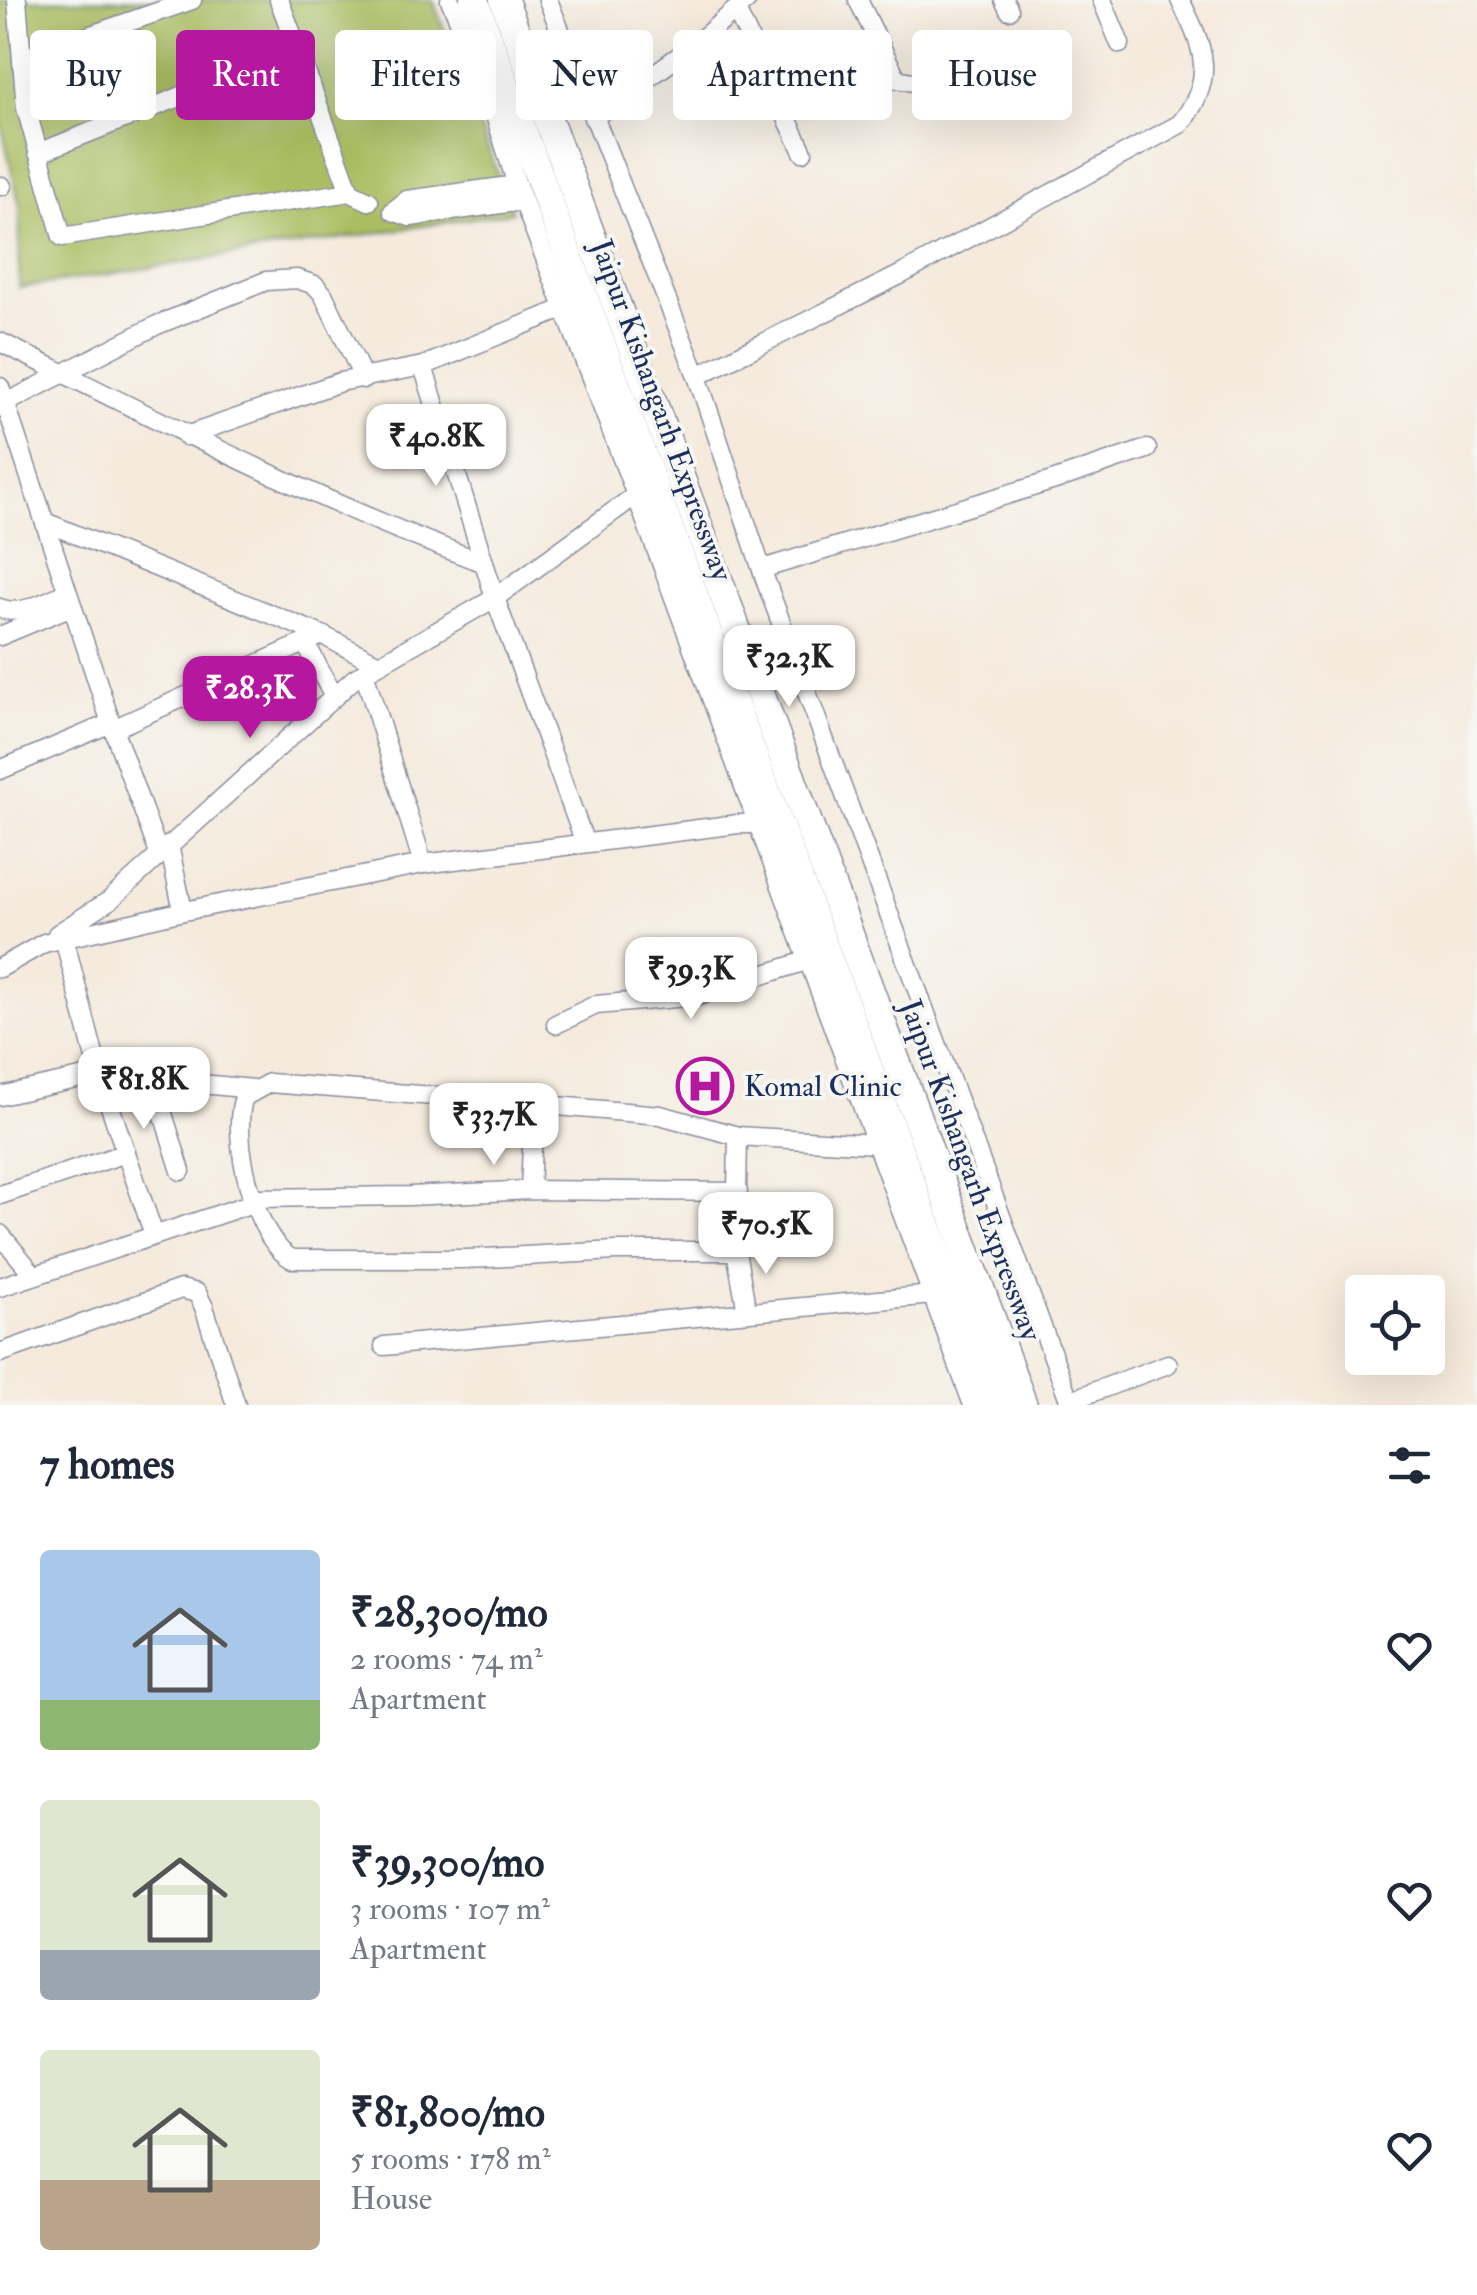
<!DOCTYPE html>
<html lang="en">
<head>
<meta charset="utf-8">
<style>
	body { margin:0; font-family:"IM FELL Double Pica",serif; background:#f2f2f3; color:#1f2937; height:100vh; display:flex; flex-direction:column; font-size:38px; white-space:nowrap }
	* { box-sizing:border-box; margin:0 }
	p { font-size:32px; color:#747a83 }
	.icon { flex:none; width:55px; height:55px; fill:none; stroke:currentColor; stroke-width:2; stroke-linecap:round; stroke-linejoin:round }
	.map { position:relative; height:1405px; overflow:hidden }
	.details { display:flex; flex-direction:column; background:#fff; flex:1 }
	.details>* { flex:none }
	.guide { position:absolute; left:30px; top:30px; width:1418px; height:90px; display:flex; gap:20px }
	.tools { position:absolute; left:1345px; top:1275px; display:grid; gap:20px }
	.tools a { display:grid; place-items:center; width:100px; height:100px; border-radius:10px; background:#fff; box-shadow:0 10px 40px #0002; font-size:50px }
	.price { position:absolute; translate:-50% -85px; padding:0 22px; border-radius:20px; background:#fff; color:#222; font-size:32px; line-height:65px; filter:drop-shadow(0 2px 5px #0008) }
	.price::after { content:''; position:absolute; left:50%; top:60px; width:30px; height:22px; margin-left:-15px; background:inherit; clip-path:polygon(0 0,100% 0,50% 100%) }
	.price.active { background:#b5179e; color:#fff }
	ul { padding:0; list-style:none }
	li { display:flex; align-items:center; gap:30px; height:250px; padding:0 40px }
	li span { display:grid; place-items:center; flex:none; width:280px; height:200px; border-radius:10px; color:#555 }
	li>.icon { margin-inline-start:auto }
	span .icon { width:120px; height:120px; fill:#fffc; stroke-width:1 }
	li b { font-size:42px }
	h2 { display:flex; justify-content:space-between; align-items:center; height:120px; padding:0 40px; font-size:42px }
	.chip { padding:0 35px; border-radius:10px; background:#fff; box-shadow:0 10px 40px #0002; font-size:35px; line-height:90px }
	.chip.active { background:#b5179e; color:#fff }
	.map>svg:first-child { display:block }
	.green { fill:#aabd61; stroke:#627660; stroke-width:2.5 }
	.building { fill:#dba69d }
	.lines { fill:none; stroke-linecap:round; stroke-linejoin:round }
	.minor-casing { stroke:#888c9d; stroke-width:21 }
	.highway-casing { stroke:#888c9d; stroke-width:31 }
	.minor { stroke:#fff; stroke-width:18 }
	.highway { stroke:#fff; stroke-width:28 }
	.labels { text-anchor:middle; stroke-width:8; stroke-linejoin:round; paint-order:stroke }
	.street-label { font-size:30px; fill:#1b2f5e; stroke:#f6f6f2 }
	.poi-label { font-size:30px; fill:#1b2f5e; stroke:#f6f6f2; text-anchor:start }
</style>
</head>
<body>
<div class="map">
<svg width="1477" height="1405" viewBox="0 0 1477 1405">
	<rect width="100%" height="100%" fill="#f6f6f2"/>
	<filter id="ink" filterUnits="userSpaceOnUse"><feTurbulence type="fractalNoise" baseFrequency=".01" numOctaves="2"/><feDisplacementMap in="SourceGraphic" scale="20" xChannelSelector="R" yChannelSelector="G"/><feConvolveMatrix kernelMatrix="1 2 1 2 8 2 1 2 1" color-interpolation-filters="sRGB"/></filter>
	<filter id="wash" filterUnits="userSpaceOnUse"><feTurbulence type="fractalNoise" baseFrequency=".0048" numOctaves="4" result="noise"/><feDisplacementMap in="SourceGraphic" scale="40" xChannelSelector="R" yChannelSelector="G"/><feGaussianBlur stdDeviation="2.25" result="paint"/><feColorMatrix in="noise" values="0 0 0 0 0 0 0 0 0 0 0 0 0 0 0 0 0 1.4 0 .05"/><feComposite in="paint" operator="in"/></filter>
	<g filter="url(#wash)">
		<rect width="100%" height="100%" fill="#f5eadc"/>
		<!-- green -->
		<polygon class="green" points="0,0 433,0 512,212 19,288 20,207 0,119"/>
		<g id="blocks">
			<!-- building -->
			<polygon class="building" points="707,1069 717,1093 703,1099 692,1076"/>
		</g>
	</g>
	<g filter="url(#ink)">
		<use href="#blocks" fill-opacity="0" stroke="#888c9d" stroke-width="2.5"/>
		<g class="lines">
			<!-- minor casing -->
			<g class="minor-casing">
				<g id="minor">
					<polyline points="17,0 26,108 62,237 350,192 369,201"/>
					<polyline points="279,0 298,50"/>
					<polyline points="450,0 481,71 517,185 636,495 973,1405"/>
					<polyline points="548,0 697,376 766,582 1071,1405"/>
					<polyline points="858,0 897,79 918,83 939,72"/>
					<polyline points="1004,0 1009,10"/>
					<polyline points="1102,0 1120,44"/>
					<polyline points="736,10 803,152"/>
					<polyline points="22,59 192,0"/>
					<polyline points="593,118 697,43 747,0"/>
					<polyline points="38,153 298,50 350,192"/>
					<polyline points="517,185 407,200 393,211 410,217 523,201"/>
					<polyline points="0,186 2,186"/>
					<path d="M 0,342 C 160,421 315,501 484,563"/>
					<polyline points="423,366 495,598 585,843"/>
					<path d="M 697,376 L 902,274 L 1180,124 C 1217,78 1204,48 1180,0"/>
					<polyline points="0,387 111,723 159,854"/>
					<polyline points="0,406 157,325 266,281 297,279 315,285 323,294 364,379"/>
					<polyline points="186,436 340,382 423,366 565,308"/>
					<polyline points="45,522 322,635 377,663"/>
					<polyline points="762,569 1052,481 1147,449"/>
					<path d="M 0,608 C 20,617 48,601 67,592"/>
					<polyline points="0,636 72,606"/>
					<polyline points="306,644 334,697"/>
					<polyline points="364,672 423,864"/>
					<polyline points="113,729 322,635"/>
					<polyline points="0,770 111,723"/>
					<polyline points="169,845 183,911"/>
					<polyline points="57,934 110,900 355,678 495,598 636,495"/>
					<polyline points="64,938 99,1074 154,1235"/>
					<polyline points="0,968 44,943 184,911 423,864 738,824 756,824"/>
					<polyline points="556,1024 596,1005 698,996 806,961"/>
					<polyline points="152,1079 181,1171"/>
					<polyline points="0,1096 99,1074 253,1089"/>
					<polyline points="534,1104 660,1115 738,1136"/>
					<path d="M 530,1190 L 534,1104 L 269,1083 L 244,1097 C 230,1135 254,1239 292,1259 L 468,1259 L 616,1251 L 736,1251"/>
					<polyline points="0,1195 126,1153"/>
					<polyline points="251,1198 410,1196 530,1190 738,1192"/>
					<polyline points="0,1234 33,1274"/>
					<polyline points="0,1287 253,1203"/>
					<polyline points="747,1312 736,1251 738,1136 876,1144"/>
					<polyline points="384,1346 933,1295"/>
					<polyline points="0,1353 181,1289 197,1293 204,1307 236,1405"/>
					<polyline points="1069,1401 1168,1364"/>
				</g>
			</g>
			<!-- highway casing -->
			<g class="highway-casing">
				<g id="highway">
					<polyline points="474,0 925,1221 996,1405"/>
					<polyline points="504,0 1023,1405"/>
				</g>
			</g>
			<!-- minor -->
			<use href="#minor" class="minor"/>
			<!-- highway -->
			<use href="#highway" class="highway"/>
		</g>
	</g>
	<!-- icons -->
	<defs>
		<g id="hospital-ring" transform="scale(2.875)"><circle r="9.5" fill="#f6f6f2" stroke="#b5179e" stroke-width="1.5"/><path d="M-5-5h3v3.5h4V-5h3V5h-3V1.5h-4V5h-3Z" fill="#b5179e"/></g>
	</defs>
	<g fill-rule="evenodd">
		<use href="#hospital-ring" x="705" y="1086"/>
	</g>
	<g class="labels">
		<!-- street labels -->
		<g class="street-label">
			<text transform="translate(662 410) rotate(70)" y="10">Jaipur Kishangarh Expressway</text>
			<text transform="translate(971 1170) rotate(70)" y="10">Jaipur Kishangarh Expressway</text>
		</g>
		<!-- poi labels -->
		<g class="poi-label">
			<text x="744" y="1096">Komal Clinic</text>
		</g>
	</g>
</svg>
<div class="tools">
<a><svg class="icon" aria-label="locate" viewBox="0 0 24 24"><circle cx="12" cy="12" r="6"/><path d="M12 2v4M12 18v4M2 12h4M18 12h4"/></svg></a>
</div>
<b class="price" style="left:436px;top:489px">₹40.8K</b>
<b class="price" style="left:789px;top:710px">₹32.3K</b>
<b class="price active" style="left:250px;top:741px">₹28.3K</b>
<b class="price" style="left:691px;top:1022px">₹39.3K</b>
<b class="price" style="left:144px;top:1132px">₹81.8K</b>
<b class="price" style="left:494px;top:1168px">₹33.7K</b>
<b class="price" style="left:766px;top:1277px">₹70.5K</b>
<div class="guide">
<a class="chip">Buy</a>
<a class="chip active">Rent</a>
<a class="chip">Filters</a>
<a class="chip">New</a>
<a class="chip">Apartment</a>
<a class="chip">House</a>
</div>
</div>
<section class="details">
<h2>7 homes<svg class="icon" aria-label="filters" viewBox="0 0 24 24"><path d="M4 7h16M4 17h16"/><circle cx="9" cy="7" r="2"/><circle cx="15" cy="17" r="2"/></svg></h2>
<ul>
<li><span style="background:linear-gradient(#a9c7e8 75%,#8fb573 0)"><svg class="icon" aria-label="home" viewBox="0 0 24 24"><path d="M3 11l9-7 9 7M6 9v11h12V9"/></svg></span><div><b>₹28,300/mo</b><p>2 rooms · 74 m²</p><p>Apartment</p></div><svg class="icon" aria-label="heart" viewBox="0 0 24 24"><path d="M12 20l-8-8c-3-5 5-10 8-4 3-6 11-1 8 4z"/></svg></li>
<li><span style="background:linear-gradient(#dfe7d0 75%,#9aa5b1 0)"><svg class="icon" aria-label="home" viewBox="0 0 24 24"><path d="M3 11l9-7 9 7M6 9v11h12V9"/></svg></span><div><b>₹39,300/mo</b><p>3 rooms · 107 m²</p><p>Apartment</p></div><svg class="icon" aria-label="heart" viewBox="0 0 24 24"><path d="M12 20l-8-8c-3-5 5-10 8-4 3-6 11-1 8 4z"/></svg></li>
<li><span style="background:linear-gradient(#dfe7d0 65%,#b9a48a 0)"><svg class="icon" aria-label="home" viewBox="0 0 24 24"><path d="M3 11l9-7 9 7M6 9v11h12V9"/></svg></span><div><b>₹81,800/mo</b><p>5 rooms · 178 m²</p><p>House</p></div><svg class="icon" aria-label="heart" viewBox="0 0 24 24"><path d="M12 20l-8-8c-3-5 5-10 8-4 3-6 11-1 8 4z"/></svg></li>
</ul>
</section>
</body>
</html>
